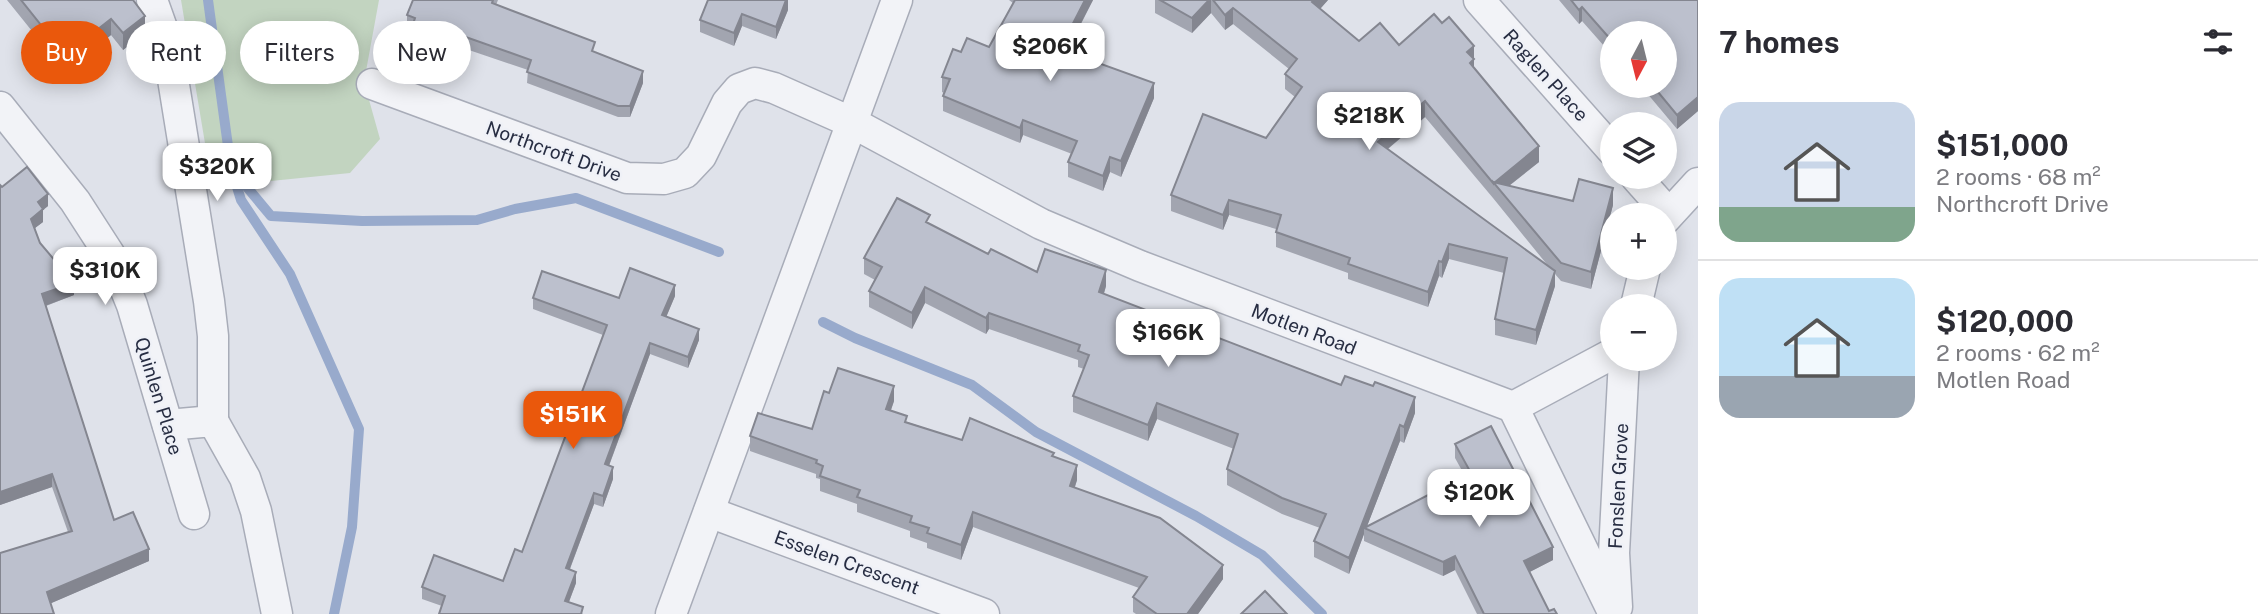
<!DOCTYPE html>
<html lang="en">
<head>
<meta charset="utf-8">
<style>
	body { margin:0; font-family:"Public Sans",sans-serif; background:#f7f7f7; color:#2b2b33; height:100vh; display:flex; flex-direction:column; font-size:26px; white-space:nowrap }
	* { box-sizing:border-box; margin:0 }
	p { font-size:23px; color:#7c7c81 }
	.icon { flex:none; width:38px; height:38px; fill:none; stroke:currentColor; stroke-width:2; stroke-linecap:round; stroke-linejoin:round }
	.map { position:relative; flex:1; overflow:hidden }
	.panel { display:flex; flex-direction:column; background:#fff; width:560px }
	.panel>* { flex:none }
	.guide { position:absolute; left:21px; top:21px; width:665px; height:63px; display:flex; gap:14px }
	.needle { width:46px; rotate:187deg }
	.controls { position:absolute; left:1600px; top:21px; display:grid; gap:14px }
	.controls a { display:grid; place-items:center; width:77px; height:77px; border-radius:50%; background:#fff; box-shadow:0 4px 18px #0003; font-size:35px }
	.price { position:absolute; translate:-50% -60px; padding:0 16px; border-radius:14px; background:#fff; color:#222; font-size:23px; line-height:46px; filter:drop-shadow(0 2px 4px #0008) }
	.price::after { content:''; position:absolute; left:50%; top:42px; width:21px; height:16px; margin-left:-10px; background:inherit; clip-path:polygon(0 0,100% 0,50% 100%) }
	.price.current { background:#ea580c; color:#fff }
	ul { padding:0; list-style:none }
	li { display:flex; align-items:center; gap:21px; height:175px; padding:0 21px }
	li+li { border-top:2px solid #e1e1e2 }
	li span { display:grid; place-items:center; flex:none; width:196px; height:140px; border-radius:21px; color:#555 }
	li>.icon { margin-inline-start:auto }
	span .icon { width:84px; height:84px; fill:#fffc; stroke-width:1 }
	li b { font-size:30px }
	h2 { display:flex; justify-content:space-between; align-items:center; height:84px; padding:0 21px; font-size:30px }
	.tag { padding:0 24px; border-radius:32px; background:#fff; box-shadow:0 4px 18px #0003; font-size:24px; line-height:63px }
	.tag.current { background:#ea580c; color:#fff }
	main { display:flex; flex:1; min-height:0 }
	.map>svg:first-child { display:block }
	.green { fill:#c2d4c0 }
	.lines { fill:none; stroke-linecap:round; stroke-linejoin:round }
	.stream { stroke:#98aacc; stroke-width:10 }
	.street-casing { stroke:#a8acb8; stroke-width:33 }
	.street { stroke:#f2f3f7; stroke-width:30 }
	.wall { fill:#a2a5b0; fill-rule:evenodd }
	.shaded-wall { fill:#848690 }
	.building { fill:#bcc0cd; stroke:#848690; stroke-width:2 }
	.labels { text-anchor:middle; stroke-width:5; stroke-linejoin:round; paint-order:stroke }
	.street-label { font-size:19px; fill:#272d42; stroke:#eff1f7 }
</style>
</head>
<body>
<main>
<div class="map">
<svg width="1698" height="614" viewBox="0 0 1698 614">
	<rect width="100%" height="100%" fill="#dfe2ea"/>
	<!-- green -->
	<polygon class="green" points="181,0 379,0 364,82 380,139 350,173 271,181 210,173"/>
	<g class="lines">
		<!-- stream -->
		<g class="stream">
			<polyline points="208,0 231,168 271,216 362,221 477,220 515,209 576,198 719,252"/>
			<polyline points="233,174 241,200 290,274 359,429 352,527 334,614"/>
			<polyline points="823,322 855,338 972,385 1036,432 1196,516 1262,555 1322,614"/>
		</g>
		<!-- street casing -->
		<g class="street-casing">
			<g id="street">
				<polyline points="152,0 167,42 209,301 213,336 213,421"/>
				<polyline points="1479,0 1612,150"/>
				<polyline points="372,84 627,178 664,179 685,173 701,156 727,103 739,89 755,83 774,88 853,123 1041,224 1140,266 1513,407 1614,614"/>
				<polyline points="0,107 75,201 115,263 132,305 194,514"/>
				<polyline points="1636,177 1668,213"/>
				<polyline points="1664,220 1698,183"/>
				<polyline points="1636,306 1645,268"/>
				<polyline points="1513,407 1612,354"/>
				<polyline points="168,425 213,421 245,478 256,511 277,614"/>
				<polyline points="709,512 984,614"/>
				<polyline points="1617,607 1614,553 1624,359"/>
				<polyline points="671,614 897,0"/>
			</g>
		</g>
		<!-- street -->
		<use href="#street" class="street"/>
	</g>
	<!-- wall -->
	<g class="wall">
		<polygon points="7,0 133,0 145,33 123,50 111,35 65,72"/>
		<polygon points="413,0 498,0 496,5 595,52 643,83 630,117 618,117 527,83 528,70 463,48 455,68 428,59 428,51 410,45 410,33 411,28 407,27 407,15"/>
		<polygon points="788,0 788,10 776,39 742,26 734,46 700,32 700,20"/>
		<polygon points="1009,0 1093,0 1074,38 1082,57 1154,98 1121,177 1110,172 1103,191 1068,177 1068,162 1072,154 1023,135 1020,143 943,111 943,96 944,93 942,92 942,77 961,52 989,47 1013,3"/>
		<path d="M 1155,0 L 1328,0 L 1320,9 L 1359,41 L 1399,45 L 1474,61 L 1474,68 L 1539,162 L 1509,186 L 1573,201 L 1613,205 L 1591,289 L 1561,281 L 1555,274 L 1555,286 L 1536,345 L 1495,335 L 1495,319 L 1504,273 L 1449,259 L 1442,278 L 1439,276 L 1428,307 L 1348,279 L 1348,273 L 1276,247 L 1276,229 L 1229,215 L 1223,230 L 1171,211 L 1171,195 L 1266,138 L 1295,97 L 1285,89 L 1285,74 L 1289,69 L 1233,24 L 1225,30 L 1211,13 L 1192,33 L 1155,13 ZM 1425,117 L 1493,198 L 1549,267 L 1388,149 Z"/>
		<polygon points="1559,0 1698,0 1698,111 1677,129 1641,86 1664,86 1612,33 1612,55 1582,21 1579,24"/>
		<polygon points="0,185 2,187 48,206 43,210 43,222 35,228 40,243 74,295 46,306 114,520 149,561 51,603 0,614 68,532 52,487 0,505"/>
		<polygon points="930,224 988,254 1037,272 1106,286 1104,294 1415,413 1404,443 1400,441 1367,526 1465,476 1455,458 1455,444 1553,560 1529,572 1549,611 1557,614 1477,614 1455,570 1443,576 1364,541 1364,534 1349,574 1314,557 1314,541 1320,528 1282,514 1227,485 1227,469 1234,449 1157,419 1148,441 1073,412 1073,396 1084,369 1078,367 1078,360 989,329 986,334 925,303 912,329 869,307 869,291 875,280 864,274 864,258"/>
		<polygon points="675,296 666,317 699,340 688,368 650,354 609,466 613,479 603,507 594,504 570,569 576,583 569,602 583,614 442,606 422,599 422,587 503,581 522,552 603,335 533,309 533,298 619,298"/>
		<polygon points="829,393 894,401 891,410 907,422 962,440 1054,457 1077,480 1075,487 1223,579 1198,614 1136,614 1133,612 1133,597 1139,588 973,527 961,560 927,548 927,543 910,537 910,531 857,512 857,504 820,491 820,479 816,478 816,474 750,451 750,436 812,429"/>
	</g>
	<!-- shaded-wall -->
	<g class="shaded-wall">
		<polygon points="786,0 788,0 788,10 776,39 776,27"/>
		<polygon points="1085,0 1093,0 1067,50 1067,35"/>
		<polygon points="1209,0 1211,0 1211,13 1192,33 1192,18"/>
		<polygon points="1314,0 1328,0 1312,18 1312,2"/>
		<polygon points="1582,7 1582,21 1579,24 1579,10"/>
		<polygon points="1233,8 1233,24 1225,30 1225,15"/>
		<polygon points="742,14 742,26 734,46 734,33"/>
		<polygon points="145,16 145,33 123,50 123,33"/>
		<polygon points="111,19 111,35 65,72 65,55"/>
		<polygon points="463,36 463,48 455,68 455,57"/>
		<polygon points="1082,42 1082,57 1076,55"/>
		<polygon points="1474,46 1474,75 1467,52"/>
		<polygon points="643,71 643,83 630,117 630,106"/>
		<polygon points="1154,83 1154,98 1121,177 1121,161"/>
		<polygon points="1698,97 1698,111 1677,129 1677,115"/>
		<polygon points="1425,101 1425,117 1378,157 1378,142"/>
		<polygon points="1023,120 1023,135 1020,143 1020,128"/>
		<polygon points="1539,146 1539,162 1501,192 1494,183"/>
		<polygon points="1110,157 1110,172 1103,191 1103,176"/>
		<polygon points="1613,188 1613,205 1591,289 1591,272"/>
		<polygon points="48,194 48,206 43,210 43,222 31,231 31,219 38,202"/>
		<polygon points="1229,200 1229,215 1223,230 1223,215"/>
		<polygon points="1449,244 1449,259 1442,278 1442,262"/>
		<polygon points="1439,261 1439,276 1428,307 1428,292"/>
		<polygon points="1106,270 1106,286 1099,308 1099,292"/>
		<polygon points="1555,271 1555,286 1536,345 1536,330"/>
		<polygon points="74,283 74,295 42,307 42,294"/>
		<polygon points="675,285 675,296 662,327 662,315"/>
		<polygon points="925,287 925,303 912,329 912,313"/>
		<polygon points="989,313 989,329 986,334 986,318"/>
		<polygon points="699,329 699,340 688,368 688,357"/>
		<polygon points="650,343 650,354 605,476 605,464"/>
		<polygon points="894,386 894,401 886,424 886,409"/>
		<polygon points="1415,397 1415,413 1404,443 1404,427"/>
		<polygon points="1157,403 1157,419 1148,441 1148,425"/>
		<polygon points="1400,425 1400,441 1366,529 1364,528 1364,534 1349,574 1349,558"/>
		<polygon points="1077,465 1077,480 1070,501 1070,486"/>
		<polygon points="613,467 613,479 603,507 603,496"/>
		<polygon points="52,474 52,487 0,505 0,492"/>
		<polygon points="594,493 594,504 566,579 566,568"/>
		<polygon points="973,512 973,527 961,560 961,545"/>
		<polygon points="1553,547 1553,560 1524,575 1524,561"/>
		<polygon points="149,549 149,561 47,605 47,592"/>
		<polygon points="1455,556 1455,570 1443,576 1443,562"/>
		<polygon points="1223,565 1223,579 1198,614 1187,614"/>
		<polygon points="576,572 576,583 565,612 565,601"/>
	</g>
	<!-- building -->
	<g class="building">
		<polygon points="21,0 133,0 145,16 123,33 111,19 65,55"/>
		<polygon points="413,0 493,0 492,3 595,42 592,51 643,71 630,106 618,106 527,72 531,60 463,36 455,57 428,47 430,40 410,33 415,18 407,15"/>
		<polygon points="708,0 786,0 776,27 742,14 734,33 700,20"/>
		<polygon points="1015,0 1085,0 1067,35 1082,42 1076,55 1154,83 1121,161 1110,157 1103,176 1068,162 1077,141 1023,120 1020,128 943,96 950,79 942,77 953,49 961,52 967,38 989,47"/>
		<polygon points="1160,0 1209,0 1192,18"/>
		<polygon points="1213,0 1314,0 1312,2 1359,41 1380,23 1399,45 1434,14 1442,23 1449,17 1474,46 1467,52 1474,59 1470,63 1539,146 1494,183 1493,182 1493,183 1425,101 1378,142 1555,271 1536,330 1495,319 1507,258 1449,244 1442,262 1439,261 1428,292 1348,264 1350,258 1276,232 1281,215 1229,200 1223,215 1171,195 1203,114 1266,138 1302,87 1285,74 1297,59 1233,8 1225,15"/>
		<polygon points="1571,0 1698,0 1698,97 1677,115 1653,86 1664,86 1664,33 1612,33 1612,41 1582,7 1579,10"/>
		<polygon points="27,167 48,194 38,202 43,209 31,219 40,243 74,283 42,294 114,520 133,512 149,549 47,592 54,614 0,614 0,553 72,531 52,474 0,492 0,185 2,187"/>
		<polygon points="1579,179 1613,188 1591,272 1561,263 1493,182 1573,201"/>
		<polygon points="897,198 930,215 926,222 988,254 991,249 1037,272 1045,249 1106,270 1099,292 1341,385 1345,376 1373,386 1375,382 1415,397 1404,427 1400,425 1349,558 1314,541 1326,514 1282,498 1227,469 1238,434 1157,403 1148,425 1073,396 1089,355 1078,351 1080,345 989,313 986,318 925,287 912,313 869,291 882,267 864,258"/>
		<polygon points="630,268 675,285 662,315 699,329 688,357 650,343 605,464 613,467 603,496 594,493 566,568 576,572 565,601 583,607 581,614 439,614 445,596 422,587 434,555 503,581 515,549 522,552 607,325 533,298 542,271 619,298"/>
		<polygon points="838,368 894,386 886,409 907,416 905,422 962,440 970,418 1054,453 1052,456 1077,465 1070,486 1160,518 1223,565 1187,614 1157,614 1133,597 1147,577 973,512 961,545 927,533 929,528 910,522 912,516 857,497 860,490 820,476 823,466 816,463 817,460 750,436 758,413 812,429 824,391 829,393"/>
		<polygon points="1491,426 1553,547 1524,561 1549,611 1554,609 1557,614 1484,614 1455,556 1443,562 1364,528 1471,473 1455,444"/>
		<polygon points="1265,591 1287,614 1241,614"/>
	</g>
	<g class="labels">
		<!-- street labels -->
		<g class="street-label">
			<text transform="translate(1546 75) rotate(48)" y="7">Raglen Place</text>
			<text transform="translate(554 151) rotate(20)" y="7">Northcroft Drive</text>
			<text transform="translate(1304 329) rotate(21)" y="7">Motlen Road</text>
			<text transform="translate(159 396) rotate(73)" y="7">Quinlen Place</text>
			<text transform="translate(1618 486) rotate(-87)" y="7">Fonslen Grove</text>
			<text transform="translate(847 562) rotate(20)" y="7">Esselen Crescent</text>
		</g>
	</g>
</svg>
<div class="controls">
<a><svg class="needle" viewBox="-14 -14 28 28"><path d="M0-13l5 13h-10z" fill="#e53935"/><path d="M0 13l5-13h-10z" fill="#7c7c81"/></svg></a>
<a><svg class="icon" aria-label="layers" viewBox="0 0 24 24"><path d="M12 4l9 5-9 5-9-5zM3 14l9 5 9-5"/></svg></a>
<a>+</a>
<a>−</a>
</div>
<b class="price" style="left:1050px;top:83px">$206K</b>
<b class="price" style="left:1369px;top:152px">$218K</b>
<b class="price" style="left:217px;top:203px">$320K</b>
<b class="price" style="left:105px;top:307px">$310K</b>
<b class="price" style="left:1168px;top:369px">$166K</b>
<b class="price current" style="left:573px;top:451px">$151K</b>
<b class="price" style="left:1479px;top:529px">$120K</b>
<div class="guide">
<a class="tag current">Buy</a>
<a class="tag">Rent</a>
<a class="tag">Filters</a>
<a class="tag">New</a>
</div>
</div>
<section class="panel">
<h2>7 homes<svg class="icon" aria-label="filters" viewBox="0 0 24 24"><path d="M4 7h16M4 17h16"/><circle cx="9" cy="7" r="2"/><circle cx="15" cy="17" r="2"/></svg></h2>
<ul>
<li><span style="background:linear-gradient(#c9d6e8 75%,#7fa58c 0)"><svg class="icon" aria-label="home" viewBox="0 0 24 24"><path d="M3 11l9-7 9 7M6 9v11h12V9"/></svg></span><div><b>$151,000</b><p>2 rooms · 68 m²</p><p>Northcroft Drive</p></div></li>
<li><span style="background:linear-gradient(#bfe0f5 70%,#9aa5b1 0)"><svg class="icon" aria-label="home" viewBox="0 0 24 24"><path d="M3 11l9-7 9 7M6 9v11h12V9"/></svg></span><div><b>$120,000</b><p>2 rooms · 62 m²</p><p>Motlen Road</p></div></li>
</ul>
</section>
</main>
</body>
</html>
